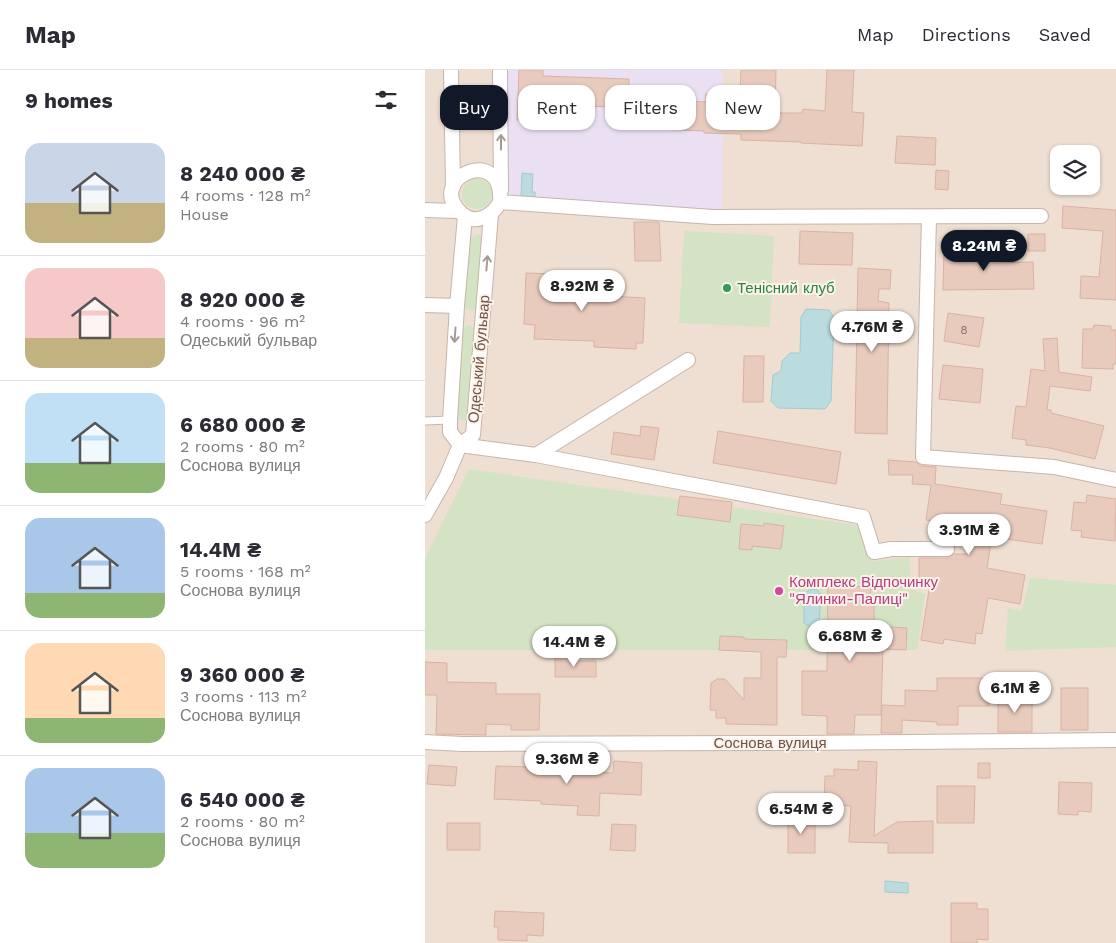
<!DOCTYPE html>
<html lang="en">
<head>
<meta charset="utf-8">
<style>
	body { margin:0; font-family:"Work Sans",sans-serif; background:#f2f2f3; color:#2b2b33; height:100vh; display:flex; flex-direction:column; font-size:19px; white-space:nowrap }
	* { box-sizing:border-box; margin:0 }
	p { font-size:16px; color:#7c7c81 }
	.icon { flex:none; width:28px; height:28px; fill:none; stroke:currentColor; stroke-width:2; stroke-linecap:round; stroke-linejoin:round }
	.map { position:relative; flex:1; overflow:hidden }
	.panel { display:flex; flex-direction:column; background:#fff; width:425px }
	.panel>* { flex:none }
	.guide { position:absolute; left:15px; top:15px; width:475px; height:45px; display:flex; gap:10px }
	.controls { position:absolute; left:625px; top:75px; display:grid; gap:10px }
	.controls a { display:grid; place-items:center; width:50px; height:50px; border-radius:10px; background:#fff; box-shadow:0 1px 4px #0004; font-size:25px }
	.price { position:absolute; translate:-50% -42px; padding:0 11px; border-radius:18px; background:#fff; color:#222; font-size:16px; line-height:32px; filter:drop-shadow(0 1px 2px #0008) }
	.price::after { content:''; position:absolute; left:50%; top:30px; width:15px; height:11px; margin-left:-8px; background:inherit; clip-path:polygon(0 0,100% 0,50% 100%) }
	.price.active { background:#111827; color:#fff }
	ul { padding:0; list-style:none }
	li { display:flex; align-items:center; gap:15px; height:125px; padding:0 25px }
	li+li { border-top:1px solid #e1e1e2 }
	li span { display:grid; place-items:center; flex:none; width:140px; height:100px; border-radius:15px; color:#555 }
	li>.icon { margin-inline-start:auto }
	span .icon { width:60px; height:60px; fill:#fffc; stroke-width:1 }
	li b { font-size:21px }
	h2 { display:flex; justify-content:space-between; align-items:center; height:60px; padding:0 25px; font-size:21px }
	.pill { padding:0 18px; border-radius:15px; background:#fff; box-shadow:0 1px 4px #0004; font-size:18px; line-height:45px }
	.pill.active { background:#111827; color:#fff }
	header { display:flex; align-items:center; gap:30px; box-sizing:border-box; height:70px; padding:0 25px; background:#fff; border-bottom:1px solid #e1e1e2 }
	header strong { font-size:24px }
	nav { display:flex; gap:28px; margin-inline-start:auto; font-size:18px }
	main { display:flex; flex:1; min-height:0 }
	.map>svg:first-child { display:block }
	.residential { fill:#eedfd2; fill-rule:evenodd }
	.education { fill:#ebdff4 }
	.green { fill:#d3e3c3 }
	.water { fill:#badcde; stroke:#a2cbce }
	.building { fill:#e9cbbe; stroke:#dab2a1 }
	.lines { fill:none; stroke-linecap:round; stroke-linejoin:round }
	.service-casing { stroke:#c7b5ab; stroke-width:9 }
	.minor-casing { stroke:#c7b5ab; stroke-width:16 }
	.service { stroke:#fff; stroke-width:7 }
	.minor { stroke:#fff; stroke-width:14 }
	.oneway { stroke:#a79994 }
	.leisure-dot { fill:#2e9e5b; stroke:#fcf2e7; stroke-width:2 }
	.hotel-dot { fill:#d1479c; stroke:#fcf2e7; stroke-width:2 }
	.labels { text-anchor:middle; stroke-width:4; stroke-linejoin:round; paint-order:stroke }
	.number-label { font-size:12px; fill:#8b7268 }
	.leisure-label { font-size:15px; fill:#27864d; stroke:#fcf2e7; text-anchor:start }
	.street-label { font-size:15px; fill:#6c554c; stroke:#fcf2e7 }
	.hotel-label { font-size:15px; fill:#b23c85; stroke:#fcf2e7; text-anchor:start }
</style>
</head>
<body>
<header>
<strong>Map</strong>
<nav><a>Map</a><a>Directions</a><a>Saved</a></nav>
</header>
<main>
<section class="panel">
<h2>9 homes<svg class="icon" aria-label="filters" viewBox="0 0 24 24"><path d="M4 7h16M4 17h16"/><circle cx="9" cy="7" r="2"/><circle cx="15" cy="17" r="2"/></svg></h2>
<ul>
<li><span style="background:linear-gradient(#c9d6e8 60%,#c2b280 0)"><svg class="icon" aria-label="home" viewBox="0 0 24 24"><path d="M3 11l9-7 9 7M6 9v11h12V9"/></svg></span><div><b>8 240 000 ₴</b><p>4 rooms · 128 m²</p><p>House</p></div></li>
<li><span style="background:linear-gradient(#f6c9c9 70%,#c2b280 0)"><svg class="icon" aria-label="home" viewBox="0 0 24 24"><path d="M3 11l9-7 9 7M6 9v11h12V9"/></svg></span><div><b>8 920 000 ₴</b><p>4 rooms · 96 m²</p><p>Одеський бульвар</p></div></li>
<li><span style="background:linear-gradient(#bfe0f5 70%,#8fb573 0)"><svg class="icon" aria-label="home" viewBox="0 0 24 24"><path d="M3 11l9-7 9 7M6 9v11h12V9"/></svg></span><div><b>6 680 000 ₴</b><p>2 rooms · 80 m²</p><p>Соснова вулиця</p></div></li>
<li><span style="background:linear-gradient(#a9c7e8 75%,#8fb573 0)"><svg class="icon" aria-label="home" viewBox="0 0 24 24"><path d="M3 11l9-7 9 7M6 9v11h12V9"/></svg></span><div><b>14.4M ₴</b><p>5 rooms · 168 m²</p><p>Соснова вулиця</p></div></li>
<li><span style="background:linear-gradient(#ffd9b3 75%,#8fb573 0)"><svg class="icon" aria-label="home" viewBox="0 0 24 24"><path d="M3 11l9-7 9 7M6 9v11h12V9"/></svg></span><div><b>9 360 000 ₴</b><p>3 rooms · 113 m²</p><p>Соснова вулиця</p></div></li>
<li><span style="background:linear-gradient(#a9c7e8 65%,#8fb573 0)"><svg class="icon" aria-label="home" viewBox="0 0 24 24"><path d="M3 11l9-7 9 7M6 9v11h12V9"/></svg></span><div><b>6 540 000 ₴</b><p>2 rooms · 80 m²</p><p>Соснова вулиця</p></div></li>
</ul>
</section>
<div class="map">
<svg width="691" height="873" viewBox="0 0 691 873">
	<rect width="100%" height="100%" fill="#f8eee2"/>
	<!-- residential -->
	<path class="residential" d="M 0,0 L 691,0 L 691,873 L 0,873 ZM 634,84 L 666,84 L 666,116 L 634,116 Z"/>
	<!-- education -->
	<polygon class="education" points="82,0 298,0 297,142 84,129"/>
	<!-- green -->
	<g class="green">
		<circle cx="52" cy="124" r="15"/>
		<polygon points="259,161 349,166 345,257 254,253"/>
		<polygon points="55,164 58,172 52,237 48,241 42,239 39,233 44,170 51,165"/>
		<polygon points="45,255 50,260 42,351 29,349 34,262 39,257"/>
		<polygon points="44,399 431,455 447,491 484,487 486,519 500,524 492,580 0,580 0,488"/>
		<polygon points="605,508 691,515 691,577 580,581 583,538 597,541"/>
	</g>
	<!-- water -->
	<g class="water">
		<polygon points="97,103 108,104 107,122 110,122 110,127 96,126"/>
		<polygon points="381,239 404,240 409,247 406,331 400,339 353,338 346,331 348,305 356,301 357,291 365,283 375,283 376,247"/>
		<polygon points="387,519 392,520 396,524 394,554 387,558 379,553 379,534 381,522"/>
		<polygon points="460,811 483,813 483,823 460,822"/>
	</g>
	<!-- building -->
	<g class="building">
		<polygon points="94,0 118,0 118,6 204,9 204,29 281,32 281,24 315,25 316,0 351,0 350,43 377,43 378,39 400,41 402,0 429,0 427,42 439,43 437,76 376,73 376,72 316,70 316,64 279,63 279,61 187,57 188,37 127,35 126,39 116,39 116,51 92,50"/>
		<polygon points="472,66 511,68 510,95 470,93"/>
		<polygon points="511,100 524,101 523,120 510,119"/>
		<polygon points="638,136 691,140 691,230 655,228 656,206 674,207 678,161 637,158"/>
		<polygon points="209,152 234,152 236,191 210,191"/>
		<polygon points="375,161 428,163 427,195 374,194"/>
		<rect x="603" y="164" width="17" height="17"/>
		<polygon points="519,180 554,180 554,184 568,185 568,193 608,192 609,219 518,220"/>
		<polygon points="433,198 466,200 465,219 454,219 453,231 464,233 462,364 430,363"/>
		<polygon points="101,203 165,205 164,225 220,228 218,273 211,273 211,279 169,277 169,271 109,269 110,255 99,254"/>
		<polygon points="523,243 559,248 554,277 519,271"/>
		<polygon points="669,255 686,256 686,260 691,260 691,294 688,294 688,299 657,298 658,259 668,259"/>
		<polygon points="632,268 634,302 667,307 665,321 625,316 622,340 626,340 626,343 679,356 670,389 625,378 601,375 601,370 587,368 591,336 601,337 606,299 620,301 618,269"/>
		<polygon points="319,286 339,286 338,332 318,332"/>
		<polygon points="518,295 558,299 555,333 514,329"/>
		<polygon points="216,356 234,358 229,390 186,384 189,362 215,366"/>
		<polygon points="293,361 416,382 411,414 288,393"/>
		<polygon points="463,390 491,392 497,396 511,397 510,414 577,424 575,434 622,441 617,474 567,467 562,498 600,505 595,534 563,528 557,564 551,563 550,574 519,569 518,574 496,570 505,514 494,515 494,488 522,488 529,484 543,484 548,456 501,450 506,415 487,414 488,405 464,405"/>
		<polygon points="662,425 691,429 690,471 656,467 657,461 646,460 649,432 661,433"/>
		<polygon points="255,426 307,432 305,452 252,445"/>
		<polygon points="339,453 359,456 356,479 327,476 327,480 314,479 316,454 339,456"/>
		<polygon points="403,516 446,517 445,526 449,526 449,556 482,558 481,580 458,579 456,645 430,645 429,664 402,664 402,646 377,645 377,601 402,601"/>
		<polygon points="295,566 319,567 319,569 362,570 361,587 352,587 352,655 301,654 301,648 291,648 291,640 285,640 286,613 292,609 300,609 319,630 319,608 336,608 336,582 294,580"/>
		<polygon points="151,586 151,591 171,591 171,607 130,607 130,587"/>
		<polygon points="0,592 22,593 22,612 71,613 71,624 115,624 114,660 86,660 86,655 61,654 61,665 11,664 12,625 0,625"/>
		<polygon points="512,608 564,608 564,636 533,636 533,655 512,655 512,652 477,650 477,663 456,663 457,635 480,636 480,620 512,621"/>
		<rect x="636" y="618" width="27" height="42"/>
		<rect x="573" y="626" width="34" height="36"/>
		<polygon points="189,691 217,693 216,725 175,723 174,746 152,745 153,736 116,734 116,731 69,729 71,696 144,698 144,701 188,703"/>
		<polygon points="433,691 452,692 449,766 472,752 508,751 508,783 463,783 463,773 424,772 426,736 399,735 400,706 409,706 409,699 433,700"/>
		<rect x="553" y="693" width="12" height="15"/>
		<polygon points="4,695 32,697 30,716 2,714"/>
		<polygon points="634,712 667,713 666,742 653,741 653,745 633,744"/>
		<polygon points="512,716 550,716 549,753 512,753"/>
		<polygon points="363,747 390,748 390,783 363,783"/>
		<rect x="22" y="753" width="33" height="27"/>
		<polygon points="187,754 211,755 210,781 185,780"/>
		<polygon points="526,833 552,833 552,839 563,839 563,870 552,869 552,873 526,873"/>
		<polygon points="70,841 119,843 118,866 102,865 102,871 73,870 73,857 69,857"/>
	</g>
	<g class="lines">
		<!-- service casing -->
		<g class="service-casing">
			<polyline id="service" points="0,351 25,350"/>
		</g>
		<!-- minor casing -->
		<g class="minor-casing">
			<g id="minor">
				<polyline points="26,0 28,117"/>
				<polyline points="75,0 76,120"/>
				<path d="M 75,132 C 79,74 2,107 34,141 C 48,157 67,147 75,132 L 288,147 L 616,146"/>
				<polyline points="0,140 33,141"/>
				<polyline points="504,147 498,387 629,397 691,410"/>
				<polyline points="0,235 32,236"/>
				<polyline points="35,375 111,385 263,290"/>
				<polyline points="35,375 25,362 25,350 32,236 40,146"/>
				<polyline points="111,385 438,447 449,482 466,479 522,479"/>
				<polyline points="0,445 21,408 35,375 48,365 66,144"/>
				<polyline points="0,672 37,674 373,673 691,670"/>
			</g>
		</g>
		<!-- service -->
		<use href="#service" class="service"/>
		<!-- minor -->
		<use href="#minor" class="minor"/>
	</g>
	<!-- one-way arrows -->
	<defs><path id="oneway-shaft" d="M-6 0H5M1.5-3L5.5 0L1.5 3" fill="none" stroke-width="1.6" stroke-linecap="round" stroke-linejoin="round" transform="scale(1.25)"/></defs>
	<g class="oneway">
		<use href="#oneway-shaft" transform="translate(76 72) rotate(-90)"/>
		<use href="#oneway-shaft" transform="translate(62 193) rotate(-85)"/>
		<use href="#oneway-shaft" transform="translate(30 265) rotate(94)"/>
	</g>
	<!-- markers -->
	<circle class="leisure-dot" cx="302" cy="218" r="5"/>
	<circle class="hotel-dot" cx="354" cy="521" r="5"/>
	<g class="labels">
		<!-- number labels -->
		<g class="number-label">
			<text x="539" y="264">8</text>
		</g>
		<!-- leisure labels -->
		<g class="leisure-label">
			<text x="312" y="223">Тенісний клуб</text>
		</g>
		<!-- street labels -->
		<g class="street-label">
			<text transform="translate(54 289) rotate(-85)" y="5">Одеський бульвар</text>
			<text x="345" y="678">Соснова вулиця</text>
		</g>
		<!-- hotel labels -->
		<g class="hotel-label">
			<text x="364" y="517">Комплекс Відпочинку<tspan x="364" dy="17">"Ялинки-Палиці"</tspan></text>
		</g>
	</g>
</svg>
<div class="controls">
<a><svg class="icon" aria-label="layers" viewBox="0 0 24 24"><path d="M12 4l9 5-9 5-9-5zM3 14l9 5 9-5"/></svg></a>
</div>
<b class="price active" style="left:559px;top:202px">8.24M ₴</b>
<b class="price" style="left:157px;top:242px">8.92M ₴</b>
<b class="price" style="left:447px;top:283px">4.76M ₴</b>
<b class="price" style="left:544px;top:486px">3.91M ₴</b>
<b class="price" style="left:425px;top:592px">6.68M ₴</b>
<b class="price" style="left:149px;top:598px">14.4M ₴</b>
<b class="price" style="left:590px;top:644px">6.1M ₴</b>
<b class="price" style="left:142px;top:715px">9.36M ₴</b>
<b class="price" style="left:376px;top:765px">6.54M ₴</b>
<div class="guide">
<a class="pill active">Buy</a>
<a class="pill">Rent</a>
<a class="pill">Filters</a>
<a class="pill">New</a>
</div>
</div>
</main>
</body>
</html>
